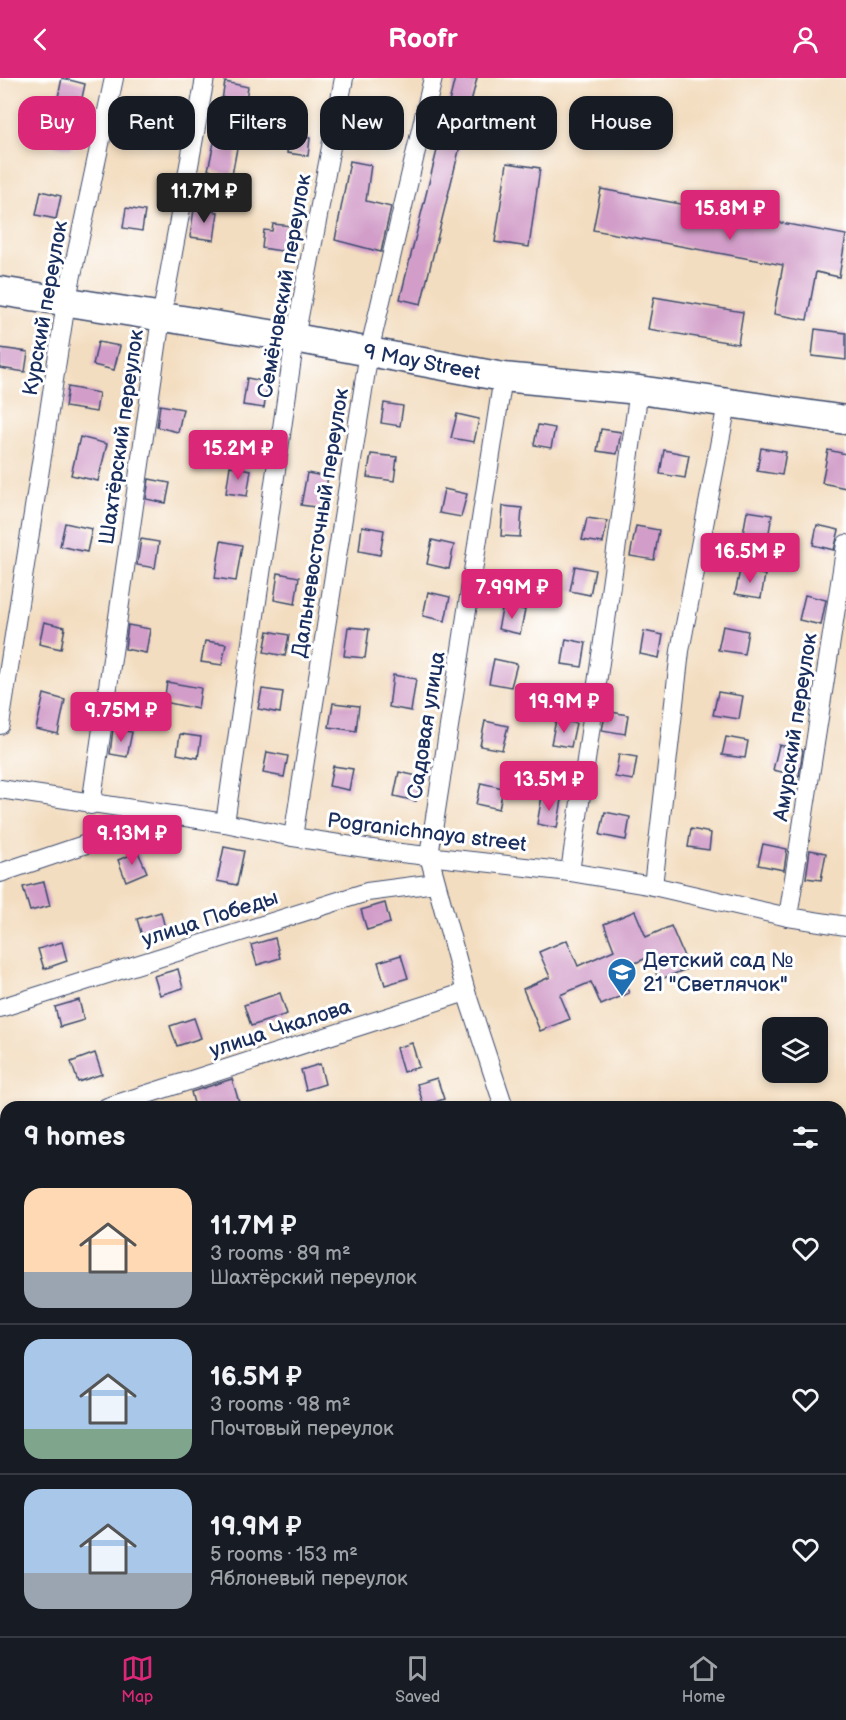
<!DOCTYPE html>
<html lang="en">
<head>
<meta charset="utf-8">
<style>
	body { margin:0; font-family:"Balsamiq Sans",sans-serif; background:#242831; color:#f1f3f6; height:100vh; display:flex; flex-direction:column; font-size:22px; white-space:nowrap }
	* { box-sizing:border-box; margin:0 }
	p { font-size:20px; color:#9ea1a6 }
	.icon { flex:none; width:33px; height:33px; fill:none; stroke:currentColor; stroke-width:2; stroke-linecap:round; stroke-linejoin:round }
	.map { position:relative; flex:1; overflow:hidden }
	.sheet { position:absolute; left:0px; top:1023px; width:846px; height:536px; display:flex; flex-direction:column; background:#171b24; border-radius:18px 18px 0 0; box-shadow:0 3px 9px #0003 }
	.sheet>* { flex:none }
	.hud { position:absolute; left:18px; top:18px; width:810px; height:54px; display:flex; gap:12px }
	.buttons { position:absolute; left:762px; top:939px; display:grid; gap:12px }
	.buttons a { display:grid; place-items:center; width:66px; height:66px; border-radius:12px; background:#171b24; box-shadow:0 3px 9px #0003; font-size:30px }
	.price { position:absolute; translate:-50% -51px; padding:0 14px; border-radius:6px; background:#db2777; color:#fff; font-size:20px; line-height:39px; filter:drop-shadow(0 2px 3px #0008) }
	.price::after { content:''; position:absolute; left:50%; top:36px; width:18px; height:14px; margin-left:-9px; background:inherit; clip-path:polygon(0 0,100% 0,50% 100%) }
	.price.selected { background:#222; color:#fff }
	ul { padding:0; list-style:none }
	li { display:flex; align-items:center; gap:18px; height:150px; padding:0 24px }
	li+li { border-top:2px solid #363941 }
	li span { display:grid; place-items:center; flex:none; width:168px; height:120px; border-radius:18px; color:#555 }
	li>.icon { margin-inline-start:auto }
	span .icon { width:72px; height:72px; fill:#fffc; stroke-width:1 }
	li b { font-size:26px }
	h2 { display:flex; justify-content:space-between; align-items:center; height:72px; padding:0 24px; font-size:26px }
	.tag { padding:0 21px; border-radius:18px; background:#171b24; box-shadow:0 3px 9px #0003; font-size:21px; line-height:54px }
	.tag.selected { background:#db2777; color:#fff }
	header { display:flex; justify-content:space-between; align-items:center; height:78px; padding:0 24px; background:#db2777; color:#fff; font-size:27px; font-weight:600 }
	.dock { display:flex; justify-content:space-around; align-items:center; height:84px; border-top:2px solid #363941; background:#171b24; font-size:16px; color:#9ea1a6 }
	.dock a { display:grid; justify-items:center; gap:3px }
	.dock .selected { color:#db2777 }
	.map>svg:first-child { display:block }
	.building { fill:#d29ec9 }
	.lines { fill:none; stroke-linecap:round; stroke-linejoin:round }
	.street-casing { stroke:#3b496d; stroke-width:20 }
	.secondary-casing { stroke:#3b496d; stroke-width:28 }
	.primary-casing { stroke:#3b496d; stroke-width:31 }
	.street { stroke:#fff; stroke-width:18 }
	.secondary { stroke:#fff; stroke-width:26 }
	.primary { stroke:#fff; stroke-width:28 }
	.labels { text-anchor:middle; stroke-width:6; stroke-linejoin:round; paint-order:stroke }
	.street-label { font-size:21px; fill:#1b2f5e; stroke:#fff }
	.poi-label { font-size:21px; fill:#1b2f5e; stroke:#fff; text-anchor:start }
</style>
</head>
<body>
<header><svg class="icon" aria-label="back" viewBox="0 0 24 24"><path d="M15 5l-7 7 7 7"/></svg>Roofr<svg class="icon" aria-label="person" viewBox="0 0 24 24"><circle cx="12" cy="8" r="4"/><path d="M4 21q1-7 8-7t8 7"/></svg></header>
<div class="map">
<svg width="846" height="1558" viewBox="0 0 846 1558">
	<rect width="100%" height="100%" fill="#fff"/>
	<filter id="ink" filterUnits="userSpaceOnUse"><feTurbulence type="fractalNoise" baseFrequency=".0167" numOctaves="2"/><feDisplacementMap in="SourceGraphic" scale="12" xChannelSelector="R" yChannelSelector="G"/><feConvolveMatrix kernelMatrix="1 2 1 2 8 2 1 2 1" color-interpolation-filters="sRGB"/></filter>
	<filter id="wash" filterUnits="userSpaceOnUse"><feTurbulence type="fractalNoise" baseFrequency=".008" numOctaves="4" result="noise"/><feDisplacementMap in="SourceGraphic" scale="24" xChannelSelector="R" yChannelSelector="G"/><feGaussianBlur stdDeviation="1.35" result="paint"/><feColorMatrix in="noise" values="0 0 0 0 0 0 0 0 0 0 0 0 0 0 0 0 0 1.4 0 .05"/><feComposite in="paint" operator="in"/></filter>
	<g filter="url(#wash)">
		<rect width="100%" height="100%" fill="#f3ddc0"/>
		<g id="blocks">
			<!-- building -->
			<g class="building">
				<polygon points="62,0 85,6 71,71 50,66 60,24 57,24"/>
				<polygon points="455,0 477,0 421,226 400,221"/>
				<polygon points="225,4 248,9 244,33 221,28"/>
				<polygon points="360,21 381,24 376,51 355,47"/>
				<polygon points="139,33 159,37 154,60 134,56"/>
				<polygon points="289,56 310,60 308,78 287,75"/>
				<polygon points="215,60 238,65 232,97 208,92"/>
				<polygon points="350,83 371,87 366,123 391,129 381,174 335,162"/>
				<polygon points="507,85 540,90 529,169 495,164"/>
				<polygon points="601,111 846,157 839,199 816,194 807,242 774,236 783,187 593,152"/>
				<polygon points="41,113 61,118 56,141 36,137"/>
				<polygon points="126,130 145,133 142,153 123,150"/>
				<polygon points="194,131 218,134 214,162 190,159"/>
				<polygon points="273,146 292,148 288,174 262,170 264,152 272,153"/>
				<polygon points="654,219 743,234 738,266 648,251"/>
				<polygon points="815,251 846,255 846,282 812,278"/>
				<polygon points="98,264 120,268 114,292 93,287"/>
				<polygon points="0,270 28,274 25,294 0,290"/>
				<polygon points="247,300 268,304 264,330 243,327"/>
				<polygon points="68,309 99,315 96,334 65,329"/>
				<polygon points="384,325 403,328 400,348 381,345"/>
				<polygon points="160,327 183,331 178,354 157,349"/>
				<polygon points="457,336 479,341 474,364 451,360"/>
				<polygon points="538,347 555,350 551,370 534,367"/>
				<polygon points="601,351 621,354 617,376 597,373"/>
				<polygon points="80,359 107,366 98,403 71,397"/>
				<polygon points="761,370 786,374 782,397 757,393"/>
				<polygon points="664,372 689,377 685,400 660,396"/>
				<polygon points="828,372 846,376 846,410 822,405"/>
				<polygon points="371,376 397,379 394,403 367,399"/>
				<polygon points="230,388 251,392 247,418 226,415"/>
				<polygon points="307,395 328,399 322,430 301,427"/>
				<polygon points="149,401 170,405 166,425 146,421"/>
				<polygon points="444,411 467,416 461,439 439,435"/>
				<polygon points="503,428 522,430 520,459 501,458"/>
				<polygon points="747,433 772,437 768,460 743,456"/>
				<polygon points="587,440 607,443 603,465 582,462"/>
				<polygon points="65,445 92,451 87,474 60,468"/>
				<polygon points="817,447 839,452 834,472 813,467"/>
				<polygon points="362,448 384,452 380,477 359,473"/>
				<polygon points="636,448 659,452 654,482 630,478"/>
				<polygon points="141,461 159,464 155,490 137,487"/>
				<polygon points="432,462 454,467 449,491 427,486"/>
				<polygon points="221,463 242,467 236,503 215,500"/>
				<polygon points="575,488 595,492 590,517 570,513"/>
				<polygon points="740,492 765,497 761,520 735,516"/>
				<polygon points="278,495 299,499 295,526 274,522"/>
				<polygon points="428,514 450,519 445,543 423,538"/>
				<polygon points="805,517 826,522 821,547 799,542"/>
				<polygon points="503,527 525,532 520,556 498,551"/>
				<polygon points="44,544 65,549 61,571 39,566"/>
				<polygon points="128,547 150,551 146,575 125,571"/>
				<polygon points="723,548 748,553 744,576 718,572"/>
				<polygon points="348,549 369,551 365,580 344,578"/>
				<polygon points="268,553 289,557 285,578 264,574"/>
				<polygon points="644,553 663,557 659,580 640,576"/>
				<polygon points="566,561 586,565 582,589 562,586"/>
				<polygon points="205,563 226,566 222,587 201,584"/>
				<polygon points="494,581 517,586 511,609 489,605"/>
				<polygon points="393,597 416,601 411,633 389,629"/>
				<polygon points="167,604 201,610 198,631 164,624"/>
				<polygon points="262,611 283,614 280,635 258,631"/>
				<polygon points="718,614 743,618 739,641 713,637"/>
				<polygon points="44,616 65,622 58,656 36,651"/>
				<polygon points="333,625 359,628 356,653 329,649"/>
				<polygon points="606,633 628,637 625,656 602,652"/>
				<polygon points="556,642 576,645 571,669 551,666"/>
				<polygon points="485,643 508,648 502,672 480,668"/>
				<polygon points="113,651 132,654 127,679 110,676"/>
				<polygon points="180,656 201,659 198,680 177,676"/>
				<polygon points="726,659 748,663 745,680 722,677"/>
				<polygon points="779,667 803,672 799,698 773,692"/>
				<polygon points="267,674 288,678 284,699 263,695"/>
				<polygon points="619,676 637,679 633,702 615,699"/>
				<polygon points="333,688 353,691 349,712 329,708"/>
				<polygon points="399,694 422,699 416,723 394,718"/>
				<polygon points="481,705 503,710 499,731 476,726"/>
				<polygon points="542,718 562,722 557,750 537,746"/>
				<polygon points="605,734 630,739 626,762 600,757"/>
				<polygon points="691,751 711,755 709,772 688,769"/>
				<polygon points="763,766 787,771 784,792 758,787"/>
				<polygon points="224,769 244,773 237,807 217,803"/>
				<polygon points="810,772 826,775 821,802 806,800"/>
				<polygon points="138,774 147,794 126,803 118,782"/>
				<polygon points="44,804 50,828 30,833 23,809"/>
				<polygon points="385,825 390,845 367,852 361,832"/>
				<polygon points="635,833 646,859 671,848 689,890 659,902 649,879 619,892 629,915 601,927 591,904 560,917 570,941 540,953 523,911 550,899 539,874 567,862 578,888 614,872 604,846"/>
				<polygon points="161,834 166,854 143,861 137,841"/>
				<polygon points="275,860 280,880 257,887 251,867"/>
				<polygon points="62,864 67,883 44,891 38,871"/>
				<polygon points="401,877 408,900 385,907 378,884"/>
				<polygon points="178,891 183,910 160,917 154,898"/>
				<polygon points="280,915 287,936 251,948 244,927"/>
				<polygon points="79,922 84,942 60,949 55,929"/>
				<polygon points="194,940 201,960 177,968 170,948"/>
				<polygon points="412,965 419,989 403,994 396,970"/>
				<polygon points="95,975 102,996 78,1004 71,984"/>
				<polygon points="320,986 325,1006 306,1012 301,992"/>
				<polygon points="437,1000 444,1021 424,1028 417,1006"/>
				<polygon points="232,1001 239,1024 223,1029 195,1029 191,1014"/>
			</g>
		</g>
	</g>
	<g filter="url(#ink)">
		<use href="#blocks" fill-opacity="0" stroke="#3b496d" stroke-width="1.5"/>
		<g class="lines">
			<!-- street casing -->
			<g class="street-casing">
				<g id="street">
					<polyline points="503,299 429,778 466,914 504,1029"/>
					<polyline points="0,647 66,225 114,0"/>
					<polyline points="0,711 225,745 293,759 392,774 570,794 653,808 788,839 846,848"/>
					<polyline points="91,727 161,240 205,0"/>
					<polyline points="225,745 295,260 344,0"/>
					<polyline points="293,759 369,274 433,0"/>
					<polyline points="570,794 639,312"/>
					<polyline points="0,795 167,739"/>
					<polyline points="653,808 680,573 727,326"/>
					<polyline points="788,839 846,466"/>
					<polyline points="0,930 367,814 436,805"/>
					<polyline points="107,1029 466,914"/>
					<polyline points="840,1057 846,1055"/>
					<polyline points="0,1064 6,1062"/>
					<polyline points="840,1176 846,1174"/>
					<polyline points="0,1188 6,1187"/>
					<polyline points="0,1317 6,1315"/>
					<polyline points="669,1552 671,1558"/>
				</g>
			</g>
			<!-- secondary casing -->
			<g class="secondary-casing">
				<g id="secondary">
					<polyline points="840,1321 846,1319"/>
					<polyline points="102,1558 119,1552"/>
				</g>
			</g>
			<!-- primary casing -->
			<g class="primary-casing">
				<g id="primary">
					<path id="s1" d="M 0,213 L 295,260 L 503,299 L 639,312 L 846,342"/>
				</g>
			</g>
			<!-- street -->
			<use href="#street" class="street"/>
			<!-- secondary -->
			<use href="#secondary" class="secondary"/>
			<!-- primary -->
			<use href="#primary" class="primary"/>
		</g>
	</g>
	<!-- icons -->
	<defs>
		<g id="school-pin" transform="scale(1.5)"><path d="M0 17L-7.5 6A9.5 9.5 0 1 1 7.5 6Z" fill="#1f6fb2" stroke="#fff"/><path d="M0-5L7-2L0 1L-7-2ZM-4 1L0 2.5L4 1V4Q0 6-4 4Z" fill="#fff"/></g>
	</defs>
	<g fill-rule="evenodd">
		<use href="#school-pin" x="622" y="894"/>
	</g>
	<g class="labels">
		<!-- street labels -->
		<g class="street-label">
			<text transform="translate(284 208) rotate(-80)" y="7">Семёновский переулок</text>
			<text transform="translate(45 230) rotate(-80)" y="7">Курский переулок</text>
			<text dy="7" stroke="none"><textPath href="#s1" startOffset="428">9 May Street</textPath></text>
			<text transform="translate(121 359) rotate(-82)" y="7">Шахтёрский переулок</text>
			<text transform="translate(320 445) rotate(-81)" y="7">Дальневосточный переулок</text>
			<text transform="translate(426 647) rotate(-81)" y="7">Садовая улица</text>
			<text transform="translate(795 649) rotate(-81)" y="7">Амурский переулок</text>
			<text transform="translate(427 754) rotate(7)" y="7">Pogranichnaya street</text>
			<text transform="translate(210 840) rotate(-18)" y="7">улица Победы</text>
			<text transform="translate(280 950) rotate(-18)" y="7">улица Чкалова</text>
		</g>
		<!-- poi labels -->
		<g class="poi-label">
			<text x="643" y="889">Детский сад №<tspan x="643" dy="24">21 "Светлячок"</tspan></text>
		</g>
	</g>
</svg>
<div class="buttons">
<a><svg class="icon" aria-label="layers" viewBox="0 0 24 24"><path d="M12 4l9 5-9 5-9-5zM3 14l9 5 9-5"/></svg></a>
</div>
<b class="price selected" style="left:204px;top:146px">11.7M ₽</b>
<b class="price" style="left:730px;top:163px">15.8M ₽</b>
<b class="price" style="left:238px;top:403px">15.2M ₽</b>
<b class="price" style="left:750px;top:506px">16.5M ₽</b>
<b class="price" style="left:512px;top:542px">7.99M ₽</b>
<b class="price" style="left:564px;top:656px">19.9M ₽</b>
<b class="price" style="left:121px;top:665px">9.75M ₽</b>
<b class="price" style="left:549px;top:734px">13.5M ₽</b>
<b class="price" style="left:132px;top:788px">9.13M ₽</b>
<div class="hud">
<a class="tag selected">Buy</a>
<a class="tag">Rent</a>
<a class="tag">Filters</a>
<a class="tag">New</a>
<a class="tag">Apartment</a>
<a class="tag">House</a>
</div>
<section class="sheet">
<h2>9 homes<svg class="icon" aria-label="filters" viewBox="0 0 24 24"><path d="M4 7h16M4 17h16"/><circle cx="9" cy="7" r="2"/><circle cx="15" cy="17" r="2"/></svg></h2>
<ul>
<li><span style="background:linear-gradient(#ffd9b3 70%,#9aa5b1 0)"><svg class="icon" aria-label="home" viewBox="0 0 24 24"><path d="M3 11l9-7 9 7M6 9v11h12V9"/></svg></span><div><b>11.7M ₽</b><p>3 rooms · 89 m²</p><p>Шахтёрский переулок</p></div><svg class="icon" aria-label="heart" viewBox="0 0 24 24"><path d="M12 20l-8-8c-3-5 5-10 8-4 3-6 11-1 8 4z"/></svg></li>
<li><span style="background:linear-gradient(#a9c7e8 75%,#7fa58c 0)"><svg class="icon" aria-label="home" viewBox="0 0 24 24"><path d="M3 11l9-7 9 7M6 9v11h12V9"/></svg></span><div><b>16.5M ₽</b><p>3 rooms · 98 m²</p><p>Почтовый переулок</p></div><svg class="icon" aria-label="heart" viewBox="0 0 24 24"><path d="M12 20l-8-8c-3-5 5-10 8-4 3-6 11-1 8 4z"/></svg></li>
<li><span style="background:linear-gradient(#a9c7e8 70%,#9aa5b1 0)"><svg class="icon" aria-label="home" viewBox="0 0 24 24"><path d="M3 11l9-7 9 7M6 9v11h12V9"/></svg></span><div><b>19.9M ₽</b><p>5 rooms · 153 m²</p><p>Яблоневый переулок</p></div><svg class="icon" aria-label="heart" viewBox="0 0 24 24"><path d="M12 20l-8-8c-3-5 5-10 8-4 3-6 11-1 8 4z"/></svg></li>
</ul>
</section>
</div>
<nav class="dock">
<a class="selected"><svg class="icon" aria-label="map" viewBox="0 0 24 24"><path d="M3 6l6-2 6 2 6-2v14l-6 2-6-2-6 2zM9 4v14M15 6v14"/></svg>Map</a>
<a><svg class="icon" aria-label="saved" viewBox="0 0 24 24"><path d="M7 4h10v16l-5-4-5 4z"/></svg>Saved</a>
<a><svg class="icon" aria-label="home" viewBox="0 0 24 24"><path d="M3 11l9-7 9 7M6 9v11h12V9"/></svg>Home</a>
</nav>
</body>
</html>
